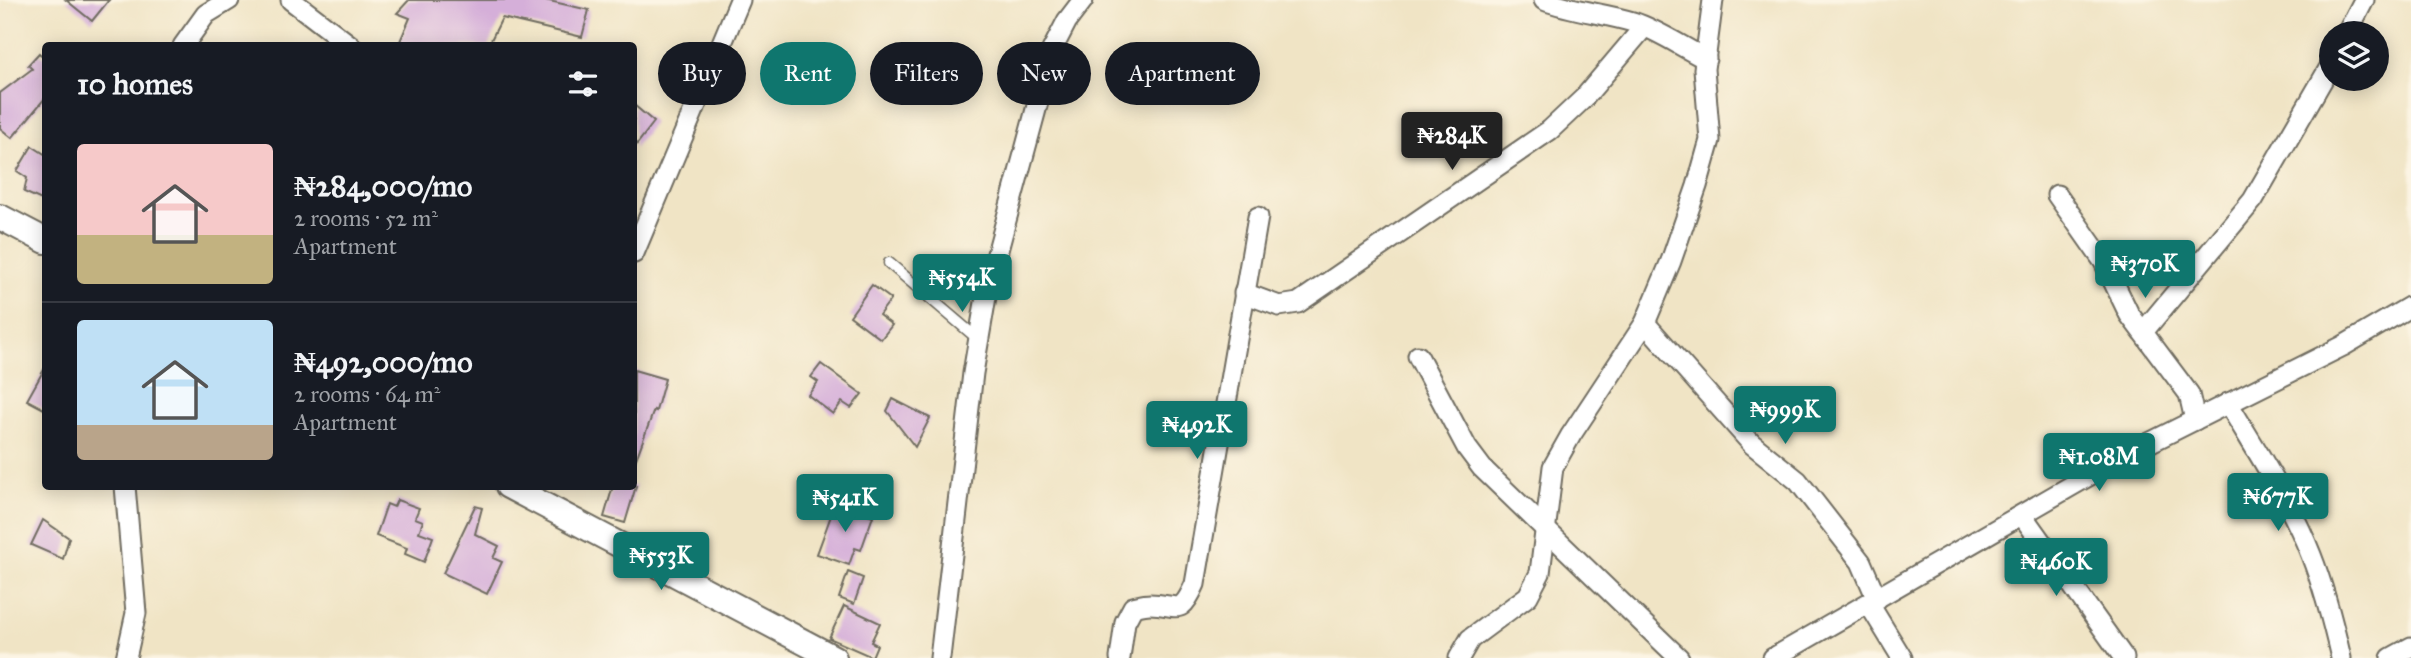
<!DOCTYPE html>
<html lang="en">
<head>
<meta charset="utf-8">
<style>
	body { margin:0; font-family:"IM FELL Great Primer",serif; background:#242831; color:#f1f3f6; height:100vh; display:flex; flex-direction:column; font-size:26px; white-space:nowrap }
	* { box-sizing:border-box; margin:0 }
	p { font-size:23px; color:#9ea1a6 }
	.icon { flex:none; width:38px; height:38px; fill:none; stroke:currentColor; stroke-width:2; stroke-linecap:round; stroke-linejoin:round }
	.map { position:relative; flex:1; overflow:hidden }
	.side { position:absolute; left:42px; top:42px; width:595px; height:448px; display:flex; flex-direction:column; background:#171b24; border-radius:7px; box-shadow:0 4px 18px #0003 }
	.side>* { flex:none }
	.top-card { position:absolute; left:658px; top:42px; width:665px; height:63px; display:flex; gap:14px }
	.fabs { position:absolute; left:2319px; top:21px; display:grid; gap:14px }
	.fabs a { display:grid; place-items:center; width:70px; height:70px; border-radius:50%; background:#171b24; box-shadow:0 4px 18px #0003; font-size:35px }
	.price { position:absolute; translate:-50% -60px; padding:0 16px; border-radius:7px; background:#0f766e; color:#fff; font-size:23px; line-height:46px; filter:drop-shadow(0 2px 4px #0008) }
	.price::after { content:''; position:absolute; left:50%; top:42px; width:21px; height:16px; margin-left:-10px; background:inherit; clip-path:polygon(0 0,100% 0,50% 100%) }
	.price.on { background:#222; color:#fff }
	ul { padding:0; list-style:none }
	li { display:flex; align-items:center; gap:21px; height:175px; padding:0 35px }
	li+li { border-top:2px solid #363941 }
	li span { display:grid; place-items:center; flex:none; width:196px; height:140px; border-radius:7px; color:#555 }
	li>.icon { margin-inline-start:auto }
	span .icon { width:84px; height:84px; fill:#fffc; stroke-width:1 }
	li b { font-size:30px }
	h2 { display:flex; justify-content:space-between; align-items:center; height:84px; padding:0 35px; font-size:30px }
	.chip { padding:0 24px; border-radius:32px; background:#171b24; box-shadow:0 4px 18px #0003; font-size:24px; line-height:63px }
	.chip.on { background:#0f766e; color:#fff }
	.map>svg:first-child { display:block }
	.building { fill:#d5afd9 }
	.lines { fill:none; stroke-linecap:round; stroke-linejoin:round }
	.service-casing { stroke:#706c61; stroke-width:13 }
	.minor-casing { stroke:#706c61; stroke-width:23 }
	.tertiary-casing { stroke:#706c61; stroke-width:28 }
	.service { stroke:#fff; stroke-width:10 }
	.minor { stroke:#fff; stroke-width:19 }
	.tertiary { stroke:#fff; stroke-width:24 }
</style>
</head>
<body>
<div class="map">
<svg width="2411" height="658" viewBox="0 0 2411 658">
	<rect width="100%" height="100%" fill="#fcf5e5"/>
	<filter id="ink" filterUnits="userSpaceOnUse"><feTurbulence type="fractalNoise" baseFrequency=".0143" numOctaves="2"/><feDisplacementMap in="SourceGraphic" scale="14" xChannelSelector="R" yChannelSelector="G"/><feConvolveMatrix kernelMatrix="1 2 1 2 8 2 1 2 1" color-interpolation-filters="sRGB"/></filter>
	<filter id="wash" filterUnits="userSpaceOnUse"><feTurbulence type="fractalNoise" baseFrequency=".00686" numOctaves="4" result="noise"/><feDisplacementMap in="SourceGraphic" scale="28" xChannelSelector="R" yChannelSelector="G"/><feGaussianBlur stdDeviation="1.57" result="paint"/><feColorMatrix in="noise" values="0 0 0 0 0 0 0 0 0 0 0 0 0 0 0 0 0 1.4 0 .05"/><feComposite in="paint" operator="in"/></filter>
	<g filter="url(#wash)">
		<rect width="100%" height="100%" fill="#f0e4c5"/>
		<g id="blocks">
			<!-- building -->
			<g class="building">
				<polygon points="66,0 109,0 92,21"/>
				<polygon points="409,0 545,0 589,10 582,37 502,18 488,46 398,46 410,18 397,13"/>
				<polygon points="39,53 46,59 46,97 12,138 0,128 0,93 32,69 28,65"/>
				<polygon points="634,105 654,122 634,148"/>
				<polygon points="32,146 46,155 46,202 24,192 27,178 17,171"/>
				<polygon points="872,285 891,299 879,315 892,325 881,339 850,316"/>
				<polygon points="821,364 862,394 851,408 842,402 833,414 808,395 818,382 811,377"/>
				<polygon points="46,366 46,410 27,400"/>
				<polygon points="634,370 665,379 656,411 654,410 635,462 634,461"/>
				<polygon points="893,399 930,418 915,447 887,411"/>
				<polygon points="613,486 636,486 625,523 604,517"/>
				<polygon points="397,500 419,508 415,518 423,521 419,532 433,537 424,562 405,554 407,548 376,536 387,504 394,507"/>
				<polygon points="836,502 873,516 861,550 855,548 849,565 817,554"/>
				<polygon points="475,506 482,508 475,534 499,546 493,558 502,562 487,594 443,573"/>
				<polygon points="43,520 69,538 63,559 31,545"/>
				<polygon points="848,572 863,578 854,604 839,598"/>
				<polygon points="844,606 880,623 871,642 877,645 872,657 829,638"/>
			</g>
		</g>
	</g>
	<g filter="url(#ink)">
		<use href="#blocks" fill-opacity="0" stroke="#706c61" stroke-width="2"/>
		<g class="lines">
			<!-- service casing -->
			<g class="service-casing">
				<polyline id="service" points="889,263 978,339"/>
			</g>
			<!-- minor casing -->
			<g class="minor-casing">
				<g id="minor">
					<polyline points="291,0 351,46"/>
					<path d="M 1544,0 C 1573,11 1603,13 1633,22 C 1658,30 1682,47 1706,59"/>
					<polyline points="2347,33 2364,0"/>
					<polyline points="183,46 206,14 229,0"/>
					<polyline points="2057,195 2104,262 2129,314 2189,394 2195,420"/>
					<polyline points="634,253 740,0"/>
					<polyline points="1244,293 1279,306 1298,303 1550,130 1584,98 1644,27"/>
					<polyline points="1645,323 1752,444 1798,481 1861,562 1877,599"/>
					<polyline points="2143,332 2253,200 2331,65"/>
					<polyline points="1418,356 1467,448 1482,468 1679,658"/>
					<path d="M 2228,403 C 2257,452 2290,501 2311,555 C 2324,588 2333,623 2341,658"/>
					<polyline points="125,486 136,613 126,658"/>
					<polyline points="2022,515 2124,658"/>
					<polyline points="1869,604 1902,658"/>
					<polyline points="940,658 973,373 987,291 1052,50 1067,21 1083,0"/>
					<path d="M 1120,658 L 1125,622 L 1133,607 C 1138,606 1144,604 1150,604 C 1178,604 1180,618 1195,584 L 1258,217"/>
					<polyline points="1459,658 1470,639 1528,596 1540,573 1553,467 1571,435 1645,323 1671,261 1697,186 1710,140 1704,69 1713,0"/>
					<polyline points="1773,658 2125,455 2343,346 2411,306"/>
					<polyline points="2391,658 2411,647"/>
				</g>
			</g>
			<!-- tertiary casing -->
			<g class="tertiary-casing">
				<g id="tertiary">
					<polyline points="0,217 46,241"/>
					<polyline points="508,486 834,658"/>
				</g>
			</g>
			<!-- service -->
			<use href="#service" class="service"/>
			<!-- minor -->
			<use href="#minor" class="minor"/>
			<!-- tertiary -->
			<use href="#tertiary" class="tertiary"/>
		</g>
	</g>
</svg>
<div class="fabs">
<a><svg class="icon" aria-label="layers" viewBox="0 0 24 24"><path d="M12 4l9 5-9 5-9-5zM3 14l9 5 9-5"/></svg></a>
</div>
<b class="price on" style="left:1452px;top:172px">₦284K</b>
<b class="price" style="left:2145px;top:300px">₦370K</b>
<b class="price" style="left:962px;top:314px">₦554K</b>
<b class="price" style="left:1785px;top:446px">₦999K</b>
<b class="price" style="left:1197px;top:461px">₦492K</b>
<b class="price" style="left:2099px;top:493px">₦1.08M</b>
<b class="price" style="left:2278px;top:533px">₦677K</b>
<b class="price" style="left:845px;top:534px">₦541K</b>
<b class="price" style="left:661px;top:592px">₦553K</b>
<b class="price" style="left:2056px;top:598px">₦460K</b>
<div class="top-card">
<a class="chip">Buy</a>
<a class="chip on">Rent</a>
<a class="chip">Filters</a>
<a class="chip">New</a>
<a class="chip">Apartment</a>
</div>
<section class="side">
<h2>10 homes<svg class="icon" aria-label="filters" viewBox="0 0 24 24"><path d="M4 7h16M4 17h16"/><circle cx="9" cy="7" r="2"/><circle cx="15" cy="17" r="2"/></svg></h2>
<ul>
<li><span style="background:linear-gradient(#f6c9c9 65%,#c2b280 0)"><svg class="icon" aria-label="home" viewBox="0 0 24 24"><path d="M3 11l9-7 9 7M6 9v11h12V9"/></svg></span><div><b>₦284,000/mo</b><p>2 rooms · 52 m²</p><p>Apartment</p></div></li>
<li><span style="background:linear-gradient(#bfe0f5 75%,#b9a48a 0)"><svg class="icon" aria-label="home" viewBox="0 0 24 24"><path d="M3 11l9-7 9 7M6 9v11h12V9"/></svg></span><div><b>₦492,000/mo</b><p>2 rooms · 64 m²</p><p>Apartment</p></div></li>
</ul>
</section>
</div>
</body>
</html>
